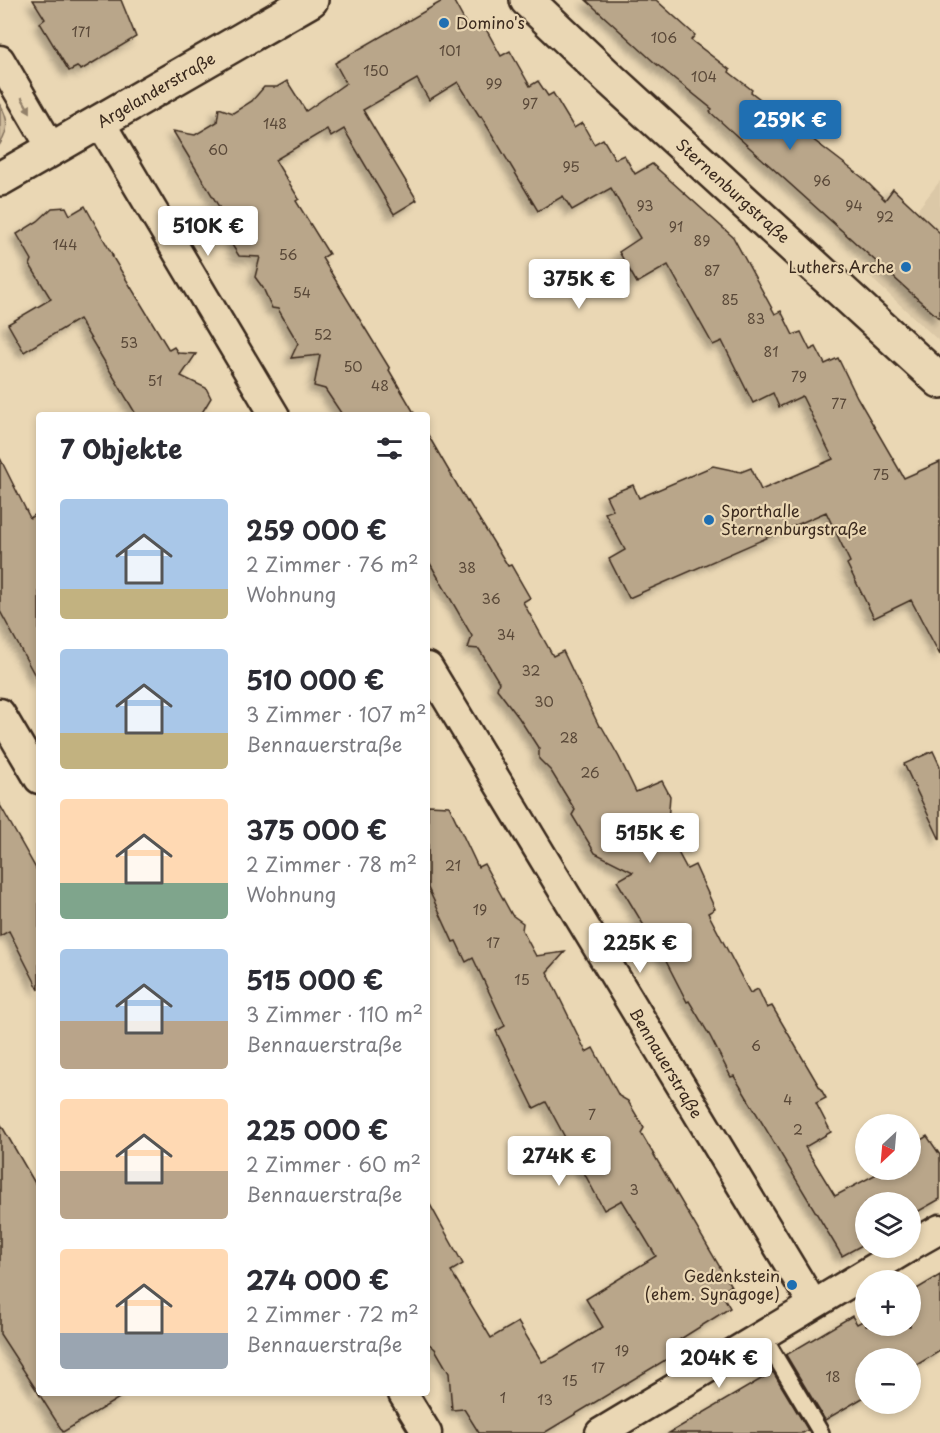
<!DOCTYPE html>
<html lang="de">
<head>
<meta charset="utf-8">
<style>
	body { margin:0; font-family:"Playpen Sans",sans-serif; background:#f7f7f7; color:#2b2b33; height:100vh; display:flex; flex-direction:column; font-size:22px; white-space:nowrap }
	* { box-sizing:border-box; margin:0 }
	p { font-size:20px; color:#7c7c81 }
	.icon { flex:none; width:33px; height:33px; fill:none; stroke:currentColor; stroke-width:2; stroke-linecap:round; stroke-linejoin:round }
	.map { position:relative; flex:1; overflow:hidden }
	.side { position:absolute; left:36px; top:412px; width:394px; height:984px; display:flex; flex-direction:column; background:#fff; border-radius:6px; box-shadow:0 3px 9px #0003 }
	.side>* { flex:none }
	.needle { width:39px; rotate:206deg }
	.buttons { position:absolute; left:855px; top:1114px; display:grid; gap:12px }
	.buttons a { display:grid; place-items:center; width:66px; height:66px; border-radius:50%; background:#fff; box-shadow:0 3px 9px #0003; font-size:30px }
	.price { position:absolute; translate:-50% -51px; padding:0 14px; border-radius:6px; background:#fff; color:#222; font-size:20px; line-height:39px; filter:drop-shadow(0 2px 3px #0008) }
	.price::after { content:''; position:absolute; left:50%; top:36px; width:18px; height:14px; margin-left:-9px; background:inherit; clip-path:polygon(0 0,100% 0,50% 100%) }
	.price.selected { background:#1f6fb2; color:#fff }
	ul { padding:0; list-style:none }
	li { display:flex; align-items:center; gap:18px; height:150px; padding:0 24px }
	li span { display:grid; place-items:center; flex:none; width:168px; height:120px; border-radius:6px; color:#555 }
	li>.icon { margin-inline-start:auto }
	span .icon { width:72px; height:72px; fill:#fffc; stroke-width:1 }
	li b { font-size:26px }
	h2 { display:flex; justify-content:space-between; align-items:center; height:72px; padding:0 24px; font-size:26px }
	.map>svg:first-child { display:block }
	.built { fill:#dbc8a7 }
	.green { fill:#cebb9c; stroke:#84725d; stroke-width:1.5 }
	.building { fill:#b9a68a; stroke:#3b2a1e; stroke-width:1.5; filter:url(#shadow) }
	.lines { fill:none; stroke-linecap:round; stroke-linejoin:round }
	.service-casing { stroke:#3b2a1e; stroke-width:20 }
	.minor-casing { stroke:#3b2a1e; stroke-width:33 }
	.tertiary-casing { stroke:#3b2a1e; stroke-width:38 }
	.service { stroke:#ead7b4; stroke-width:15 }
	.minor { stroke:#ead7b4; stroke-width:28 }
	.tertiary { stroke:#ead7b4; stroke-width:33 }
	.oneway { fill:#928069 }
	.poi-dot { fill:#1f6fb2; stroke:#ead7b4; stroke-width:2 }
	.labels { text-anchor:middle; stroke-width:4.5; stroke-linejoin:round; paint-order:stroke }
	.number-label { font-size:14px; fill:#5a4939 }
	.poi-label { font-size:16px; fill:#3b2a1e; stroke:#ead7b4; text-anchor:start }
	.street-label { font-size:16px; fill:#3b2a1e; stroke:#ead7b4 }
</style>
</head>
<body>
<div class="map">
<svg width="940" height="1433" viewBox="0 0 940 1433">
	<defs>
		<filter id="shadow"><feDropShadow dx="-5.5" dy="5.5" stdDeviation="3" flood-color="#0004"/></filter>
	</defs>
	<rect width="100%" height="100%" fill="#ead7b4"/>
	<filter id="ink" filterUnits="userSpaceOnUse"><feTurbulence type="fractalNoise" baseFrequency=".0167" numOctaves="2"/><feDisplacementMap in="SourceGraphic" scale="12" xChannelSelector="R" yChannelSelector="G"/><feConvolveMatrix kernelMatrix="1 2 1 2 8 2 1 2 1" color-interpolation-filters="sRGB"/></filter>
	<g filter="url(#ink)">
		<!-- built -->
		<polygon class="built" points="940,181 940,342 867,274"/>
		<!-- green -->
		<path class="green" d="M 0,105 C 9,119 9,130 0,144 Z"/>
		<!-- building -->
		<g class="building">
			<polygon points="33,0 121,0 136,37 81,70 77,67 69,71 40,23 45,19"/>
			<polygon points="444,0 453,0 469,29 482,22 501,56 510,51 530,86 538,81 548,96 553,93 574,128 582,123 594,144 603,139 615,159 624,155 635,174 652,164 733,237 775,314 781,311 793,335 801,332 810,350 816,347 825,364 838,358 857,397 904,478 940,462 940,655 911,600 874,618 847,564 850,562 826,512 629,598 609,559 625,550 605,513 613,510 606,496 633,485 639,498 713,466 741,472 751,468 761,490 833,459 802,396 779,407 773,393 753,403 722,341 713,345 668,265 637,283 619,252 640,238 611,188 572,210 563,196 538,211 481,116 480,117 458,82 429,100 417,79 363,110 417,200 394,214 344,129 331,137 327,129 275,160 299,199 296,201 329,254 322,258 390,369 389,370 416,416 343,416 325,389 314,386 320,355 291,358 298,343 278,309 272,308 263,288 255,277 260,257 239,256 232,245 235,236 224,215 173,131 195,135 217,122 219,108 233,113 252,101 264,87 277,87 287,81 306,111 346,83 335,63"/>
			<polygon points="586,0 656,0 695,35 691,40 730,70 729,72 752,90 751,92 863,178 885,200 893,189 940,233 940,319 710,112 712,109 655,63"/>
			<polygon points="85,206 113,256 112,256 169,350 174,347 178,353 196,354 181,376 206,388 211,398 200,416 137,416 79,319 24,352 8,324 51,299 30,265 32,260 17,234 38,221 52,208 66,207 70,215"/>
			<polygon points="428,435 467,502 468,501 508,566 511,565 530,598 523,602 553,656 563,651 599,726 602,727 619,757 636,792 662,781 670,796 668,821 663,824 687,869 695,865 715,909 708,913 750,993 758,989 767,1008 772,1006 826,1098 816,1103 831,1132 805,1147 835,1196 884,1170 910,1170 910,1147 927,1136 940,1155 940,1199 910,1216 910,1203 866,1203 866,1243 842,1256 734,1076 731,1077 710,1036 689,1001 687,1002 654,938 652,939 617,881 633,872 595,853 572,815 575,810 551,771 539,759 539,749 519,718 497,689 499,682 479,649 468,648 472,636 428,560"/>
			<polygon points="0,458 30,518 39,512 39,683 0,611"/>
			<polygon points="933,751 940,766 940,840 904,764"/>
			<polygon points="0,805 39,874 39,990 9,931 0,936"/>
			<polygon points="428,805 449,806 478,867 484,864 512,915 523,923 522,930 536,956 565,952 547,972 586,1052 593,1048 619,1096 628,1101 644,1128 641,1133 731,1286 721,1292 730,1308 671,1345 677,1353 544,1433 479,1433 464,1409 452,1410 449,1373 435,1349 428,1343 428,1201 463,1264 451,1271 491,1338 518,1322 542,1362 554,1357 603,1327 586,1299 656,1256 622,1200 604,1210 546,1102 534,1108 496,1031 505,1026 473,958 466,962 456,941 453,942 428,888"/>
			<polygon points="0,1123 39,1190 39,1394 0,1334"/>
			<polygon points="940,1275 940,1351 910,1369 910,1359 866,1359 866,1396 825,1420 786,1355 852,1316 857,1324 866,1319 866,1326 910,1326 910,1293"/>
			<polygon points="773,1372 808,1430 803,1433 669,1433"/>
			<polygon points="39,1394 126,1394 63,1432"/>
		</g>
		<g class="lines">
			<!-- service casing -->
			<g class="service-casing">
				<polyline id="service" points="763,1336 821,1433"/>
			</g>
			<!-- minor casing -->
			<g class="minor-casing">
				<g id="minor">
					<polyline points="0,60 52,149"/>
					<polyline points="100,122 275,416"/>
					<polyline points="428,667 813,1304"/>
					<polyline points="0,713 39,779"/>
					<polyline points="910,1246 940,1229"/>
					<polyline points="403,1394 427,1433"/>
					<polyline points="600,1433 908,1248"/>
				</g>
			</g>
			<!-- tertiary casing -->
			<g class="tertiary-casing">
				<g id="tertiary">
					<polyline points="527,0 608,77 940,381"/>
					<polyline points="0,179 311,0"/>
				</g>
			</g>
			<!-- service -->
			<use href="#service" class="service"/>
			<!-- minor -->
			<use href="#minor" class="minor"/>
			<!-- tertiary -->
			<use href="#tertiary" class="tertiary"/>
		</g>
		<!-- one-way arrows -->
		<defs><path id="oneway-solid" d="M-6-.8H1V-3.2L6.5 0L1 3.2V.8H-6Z" transform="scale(1.5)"/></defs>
		<use class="oneway" href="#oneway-solid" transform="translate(26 105) rotate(60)"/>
	</g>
	<!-- markers -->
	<g class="poi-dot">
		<circle cx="444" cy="23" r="6"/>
		<circle cx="906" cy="267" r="6"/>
		<circle cx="709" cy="520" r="6"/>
		<circle cx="792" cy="1285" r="6"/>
	</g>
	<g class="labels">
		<!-- number labels -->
		<g class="number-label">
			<text x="81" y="37">171</text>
			<text x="664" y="43">106</text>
			<text x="450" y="56">101</text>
			<text x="376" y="76">150</text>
			<text x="704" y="82">104</text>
			<text x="494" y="89">99</text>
			<text x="530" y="109">97</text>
			<text x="275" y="129">148</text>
			<text x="218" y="155">60</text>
			<text x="571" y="172">95</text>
			<text x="822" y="186">96</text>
			<text x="645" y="211">93</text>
			<text x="854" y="211">94</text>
			<text x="885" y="222">92</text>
			<text x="676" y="232">91</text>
			<text x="702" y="246">89</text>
			<text x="65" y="250">144</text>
			<text x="288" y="260">56</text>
			<text x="712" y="276">87</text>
			<text x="302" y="298">54</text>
			<text x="730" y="305">85</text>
			<text x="756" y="324">83</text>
			<text x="323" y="340">52</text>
			<text x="129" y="348">53</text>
			<text x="771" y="357">81</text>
			<text x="353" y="372">50</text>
			<text x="799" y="382">79</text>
			<text x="155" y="386">51</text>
			<text x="380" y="391">48</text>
			<text x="839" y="409">77</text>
			<text x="881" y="480">75</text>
			<text x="467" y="573">38</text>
			<text x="491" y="604">36</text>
			<text x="506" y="640">34</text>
			<text x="531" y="676">32</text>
			<text x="544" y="707">30</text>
			<text x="569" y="743">28</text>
			<text x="590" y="778">26</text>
			<text x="453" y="871">21</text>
			<text x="480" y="915">19</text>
			<text x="493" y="948">17</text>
			<text x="522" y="985">15</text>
			<text x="756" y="1051">6</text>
			<text x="788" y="1105">4</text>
			<text x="592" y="1120">7</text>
			<text x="798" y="1135">2</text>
			<text x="634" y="1195">3</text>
			<text x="622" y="1356">19</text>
			<text x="598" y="1373">17</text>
			<text x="833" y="1382">18</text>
			<text x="570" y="1386">15</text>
			<text x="503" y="1403">1</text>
			<text x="545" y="1405">13</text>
		</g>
		<!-- poi labels -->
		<g class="poi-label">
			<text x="456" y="29">Domino's</text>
			<text x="894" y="273" text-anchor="end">Luthers Arche</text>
			<text x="721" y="517">Sporthalle<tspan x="721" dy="18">Sternenburgstraße</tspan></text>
			<text x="780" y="1282" text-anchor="end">Gedenkstein<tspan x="780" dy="18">(ehem. Synagoge)</tspan></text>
		</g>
		<!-- street labels -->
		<g class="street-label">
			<text transform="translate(156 90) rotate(-30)" y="6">Argelanderstraße</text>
			<text transform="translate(733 191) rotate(42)" y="6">Sternenburgstraße</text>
			<text transform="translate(666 1063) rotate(59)" y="6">Bennauerstraße</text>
		</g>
	</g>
</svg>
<div class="buttons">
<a><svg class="needle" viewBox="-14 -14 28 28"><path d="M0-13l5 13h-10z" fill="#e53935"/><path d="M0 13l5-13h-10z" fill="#7c7c81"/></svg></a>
<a><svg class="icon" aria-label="layers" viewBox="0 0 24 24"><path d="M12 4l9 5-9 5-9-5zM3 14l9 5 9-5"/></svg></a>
<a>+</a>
<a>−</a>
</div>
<b class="price selected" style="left:790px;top:151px">259K €</b>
<b class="price" style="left:208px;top:257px">510K €</b>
<b class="price" style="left:579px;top:310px">375K €</b>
<b class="price" style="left:650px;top:864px">515K €</b>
<b class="price" style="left:640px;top:974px">225K €</b>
<b class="price" style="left:559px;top:1187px">274K €</b>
<b class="price" style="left:719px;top:1389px">204K €</b>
<section class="side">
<h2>7 Objekte<svg class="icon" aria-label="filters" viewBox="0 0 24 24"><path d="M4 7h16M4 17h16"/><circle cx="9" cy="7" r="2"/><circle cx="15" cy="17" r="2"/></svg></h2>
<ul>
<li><span style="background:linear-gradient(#a9c7e8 75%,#c2b280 0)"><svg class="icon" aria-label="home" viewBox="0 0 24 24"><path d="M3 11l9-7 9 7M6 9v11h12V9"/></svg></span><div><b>259 000 €</b><p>2 Zimmer · 76 m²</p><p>Wohnung</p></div></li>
<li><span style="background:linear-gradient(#a9c7e8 70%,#c2b280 0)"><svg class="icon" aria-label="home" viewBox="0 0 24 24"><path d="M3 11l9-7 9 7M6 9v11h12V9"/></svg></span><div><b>510 000 €</b><p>3 Zimmer · 107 m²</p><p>Bennauerstraße</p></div></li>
<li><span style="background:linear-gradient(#ffd9b3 70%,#7fa58c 0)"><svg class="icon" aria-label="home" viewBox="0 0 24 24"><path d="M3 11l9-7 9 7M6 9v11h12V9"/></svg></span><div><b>375 000 €</b><p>2 Zimmer · 78 m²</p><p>Wohnung</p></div></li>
<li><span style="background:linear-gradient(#a9c7e8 60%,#b9a48a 0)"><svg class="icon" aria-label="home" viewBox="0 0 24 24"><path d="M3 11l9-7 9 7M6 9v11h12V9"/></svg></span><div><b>515 000 €</b><p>3 Zimmer · 110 m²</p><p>Bennauerstraße</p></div></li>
<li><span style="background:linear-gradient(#ffd9b3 60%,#b9a48a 0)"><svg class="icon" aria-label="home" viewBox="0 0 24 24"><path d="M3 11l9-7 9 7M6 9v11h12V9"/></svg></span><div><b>225 000 €</b><p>2 Zimmer · 60 m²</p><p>Bennauerstraße</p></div></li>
<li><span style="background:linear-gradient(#ffd9b3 70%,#9aa5b1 0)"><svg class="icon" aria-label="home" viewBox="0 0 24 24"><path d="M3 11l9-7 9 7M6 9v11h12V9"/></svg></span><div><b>274 000 €</b><p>2 Zimmer · 72 m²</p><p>Bennauerstraße</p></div></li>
</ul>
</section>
</div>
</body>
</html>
